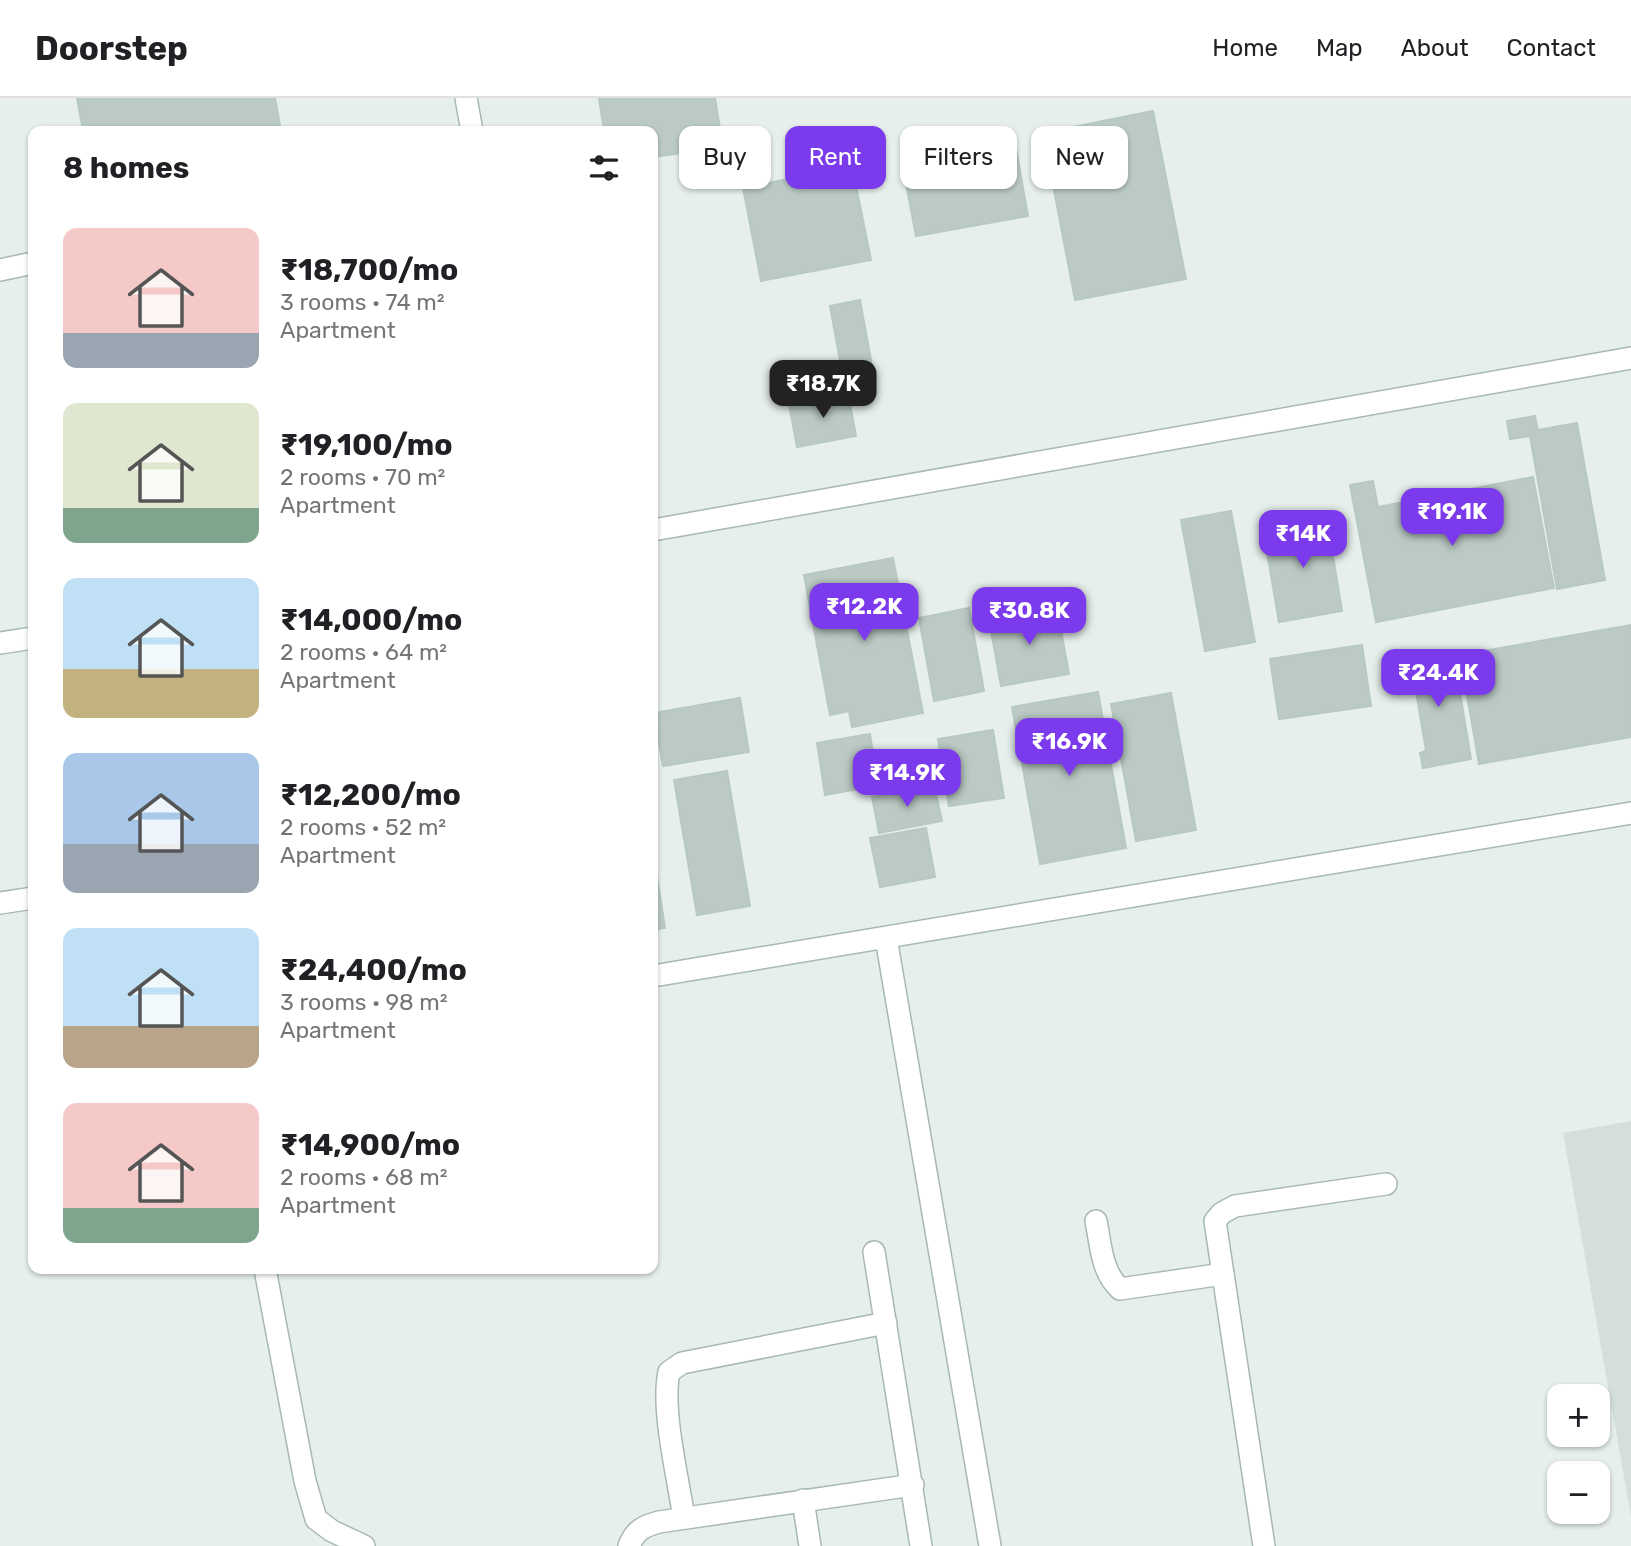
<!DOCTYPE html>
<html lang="en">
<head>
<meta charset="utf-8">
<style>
	body { margin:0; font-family:Rubik,sans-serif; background:#f6f6f6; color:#202124; height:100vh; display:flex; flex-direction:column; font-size:26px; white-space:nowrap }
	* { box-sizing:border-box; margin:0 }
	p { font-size:23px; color:#757577 }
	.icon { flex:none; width:38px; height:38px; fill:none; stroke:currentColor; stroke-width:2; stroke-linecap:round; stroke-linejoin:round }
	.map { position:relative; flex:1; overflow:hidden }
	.drawer { position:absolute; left:28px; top:28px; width:630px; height:1148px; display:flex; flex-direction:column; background:#fff; border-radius:14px; box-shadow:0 2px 5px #0004 }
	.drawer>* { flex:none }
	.hud { position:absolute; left:679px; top:28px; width:665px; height:63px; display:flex; gap:14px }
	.buttons { position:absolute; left:1547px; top:1286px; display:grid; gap:14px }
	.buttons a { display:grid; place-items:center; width:63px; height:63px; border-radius:14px; background:#fff; box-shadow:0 2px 5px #0004; font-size:35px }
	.price { position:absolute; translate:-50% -60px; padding:0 16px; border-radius:14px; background:#7c3aed; color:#fff; font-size:23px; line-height:46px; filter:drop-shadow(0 2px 4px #0008) }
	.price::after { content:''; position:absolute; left:50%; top:42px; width:21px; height:16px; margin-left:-10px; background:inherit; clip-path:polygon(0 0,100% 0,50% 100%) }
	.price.on { background:#222; color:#fff }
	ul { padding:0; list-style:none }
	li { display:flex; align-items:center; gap:21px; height:175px; padding:0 35px }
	li span { display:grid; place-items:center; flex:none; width:196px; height:140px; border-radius:14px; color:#555 }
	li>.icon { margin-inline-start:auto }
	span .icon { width:84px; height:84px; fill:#fffc; stroke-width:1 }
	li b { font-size:30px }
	h2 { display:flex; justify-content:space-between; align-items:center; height:84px; padding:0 35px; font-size:30px }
	.tag { padding:0 24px; border-radius:14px; background:#fff; box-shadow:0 2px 5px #0004; font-size:24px; line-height:63px }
	.tag.on { background:#7c3aed; color:#fff }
	header { display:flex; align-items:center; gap:42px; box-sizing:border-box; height:98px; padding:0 35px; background:#fff; border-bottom:2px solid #e0e0e0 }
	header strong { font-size:33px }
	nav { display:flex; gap:38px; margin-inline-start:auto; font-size:24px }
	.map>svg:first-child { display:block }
	.built { fill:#d4dfda }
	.building { fill:#bbcac4; stroke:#b8c9c2; stroke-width:2 }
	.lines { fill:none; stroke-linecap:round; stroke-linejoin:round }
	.minor-casing { stroke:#a8b8b2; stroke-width:24 }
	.minor { stroke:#fff; stroke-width:21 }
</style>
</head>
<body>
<header>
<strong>Doorstep</strong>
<nav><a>Home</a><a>Map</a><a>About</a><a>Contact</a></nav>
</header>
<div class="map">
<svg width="1631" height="1448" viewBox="0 0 1631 1448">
	<rect width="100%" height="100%" fill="#e6efeb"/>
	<!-- built -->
	<polygon class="built" points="1631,1023 1631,1418 1563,1035"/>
	<!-- building -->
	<g class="building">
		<polygon points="77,0 275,0 281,33 83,33"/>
		<polygon points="599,0 715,0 723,49 653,59 653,33 604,33"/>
		<polygon points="1153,13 1186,181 1075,202 1043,35"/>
		<polygon points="1016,50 1028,118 916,138 903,70"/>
		<polygon points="852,68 871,162 761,183 743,90"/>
		<polygon points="860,202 875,284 845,290 830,208"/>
		<polygon points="848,295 856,338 797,349 789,306"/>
		<polygon points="1535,318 1538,332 1577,325 1605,482 1557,491 1530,338 1510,341 1507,323"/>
		<polygon points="1533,379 1554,490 1376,524 1350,387 1373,383 1378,409"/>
		<polygon points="1231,413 1255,544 1205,553 1181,422"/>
		<polygon points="1327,421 1342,513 1279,524 1263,431"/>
		<polygon points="893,460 923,615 852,629 849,613 830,617 804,477"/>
		<polygon points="969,510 984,593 934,603 919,520"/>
		<polygon points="1057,510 1069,576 1001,588 989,522"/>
		<polygon points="1631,527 1631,639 1479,666 1460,557"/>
		<polygon points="1362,547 1371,608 1279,621 1270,561"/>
		<polygon points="1449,555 1454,584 1459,589 1471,661 1423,670 1420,655 1426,653 1416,593 1408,594 1402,562"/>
		<polygon points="1098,594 1126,750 1040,766 1012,609"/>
		<polygon points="1171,595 1196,732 1136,743 1111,606"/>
		<polygon points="740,600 749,654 663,668 654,615"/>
		<polygon points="653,629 657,651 653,652"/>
		<polygon points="993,632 1004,700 949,708 938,641"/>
		<polygon points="870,636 874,663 860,665 864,690 825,697 817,645"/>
		<polygon points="727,673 750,808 697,817 674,682"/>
		<polygon points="934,687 942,723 879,735 872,699"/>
		<polygon points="926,730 935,779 880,789 870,740"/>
		<polygon points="653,752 665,830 653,832"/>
	</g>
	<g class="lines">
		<!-- minor casing -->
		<g class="minor-casing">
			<g id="minor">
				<polyline points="466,0 472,33"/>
				<polyline points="0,172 33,165"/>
				<polyline points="653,432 1631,260"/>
				<polyline points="0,545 33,540"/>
				<polyline points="0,805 33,800"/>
				<polyline points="886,840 990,1448"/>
				<polyline points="653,878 1631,715"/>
				<path d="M 1096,1123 C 1101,1147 1101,1173 1120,1191 L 1223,1176"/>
				<polyline points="874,1154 921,1448"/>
				<polyline points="265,1171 305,1383 316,1421 332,1433 364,1448"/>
				<polyline points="803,1402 810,1448"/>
				<path d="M 684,1420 C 678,1380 661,1311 669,1274 L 682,1265 L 886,1225"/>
				<path d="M 629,1448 C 635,1432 644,1428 659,1424 L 913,1387"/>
				<polyline points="1264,1448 1215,1123 1222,1115 1235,1108 1386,1086"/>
			</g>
		</g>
		<!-- minor -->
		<use href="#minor" class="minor"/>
	</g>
</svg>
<div class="buttons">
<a>+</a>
<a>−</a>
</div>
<b class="price on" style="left:823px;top:322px">₹18.7K</b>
<b class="price" style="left:1452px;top:450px">₹19.1K</b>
<b class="price" style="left:1303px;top:472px">₹14K</b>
<b class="price" style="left:864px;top:545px">₹12.2K</b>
<b class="price" style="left:1029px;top:549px">₹30.8K</b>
<b class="price" style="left:1438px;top:611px">₹24.4K</b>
<b class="price" style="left:1069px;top:680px">₹16.9K</b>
<b class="price" style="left:907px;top:711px">₹14.9K</b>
<div class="hud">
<a class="tag">Buy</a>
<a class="tag on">Rent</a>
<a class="tag">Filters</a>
<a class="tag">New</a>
</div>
<section class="drawer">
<h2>8 homes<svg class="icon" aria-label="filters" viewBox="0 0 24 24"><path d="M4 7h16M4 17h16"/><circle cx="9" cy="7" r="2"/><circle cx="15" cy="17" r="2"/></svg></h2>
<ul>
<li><span style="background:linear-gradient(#f6c9c9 75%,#9aa5b1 0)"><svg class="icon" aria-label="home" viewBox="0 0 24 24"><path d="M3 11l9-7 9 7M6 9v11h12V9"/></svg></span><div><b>₹18,700/mo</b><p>3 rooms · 74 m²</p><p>Apartment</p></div></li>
<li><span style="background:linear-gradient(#dfe7d0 75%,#7fa58c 0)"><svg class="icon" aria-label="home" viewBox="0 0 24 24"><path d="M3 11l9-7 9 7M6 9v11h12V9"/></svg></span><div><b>₹19,100/mo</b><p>2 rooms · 70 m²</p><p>Apartment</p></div></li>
<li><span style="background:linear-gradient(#bfe0f5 65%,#c2b280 0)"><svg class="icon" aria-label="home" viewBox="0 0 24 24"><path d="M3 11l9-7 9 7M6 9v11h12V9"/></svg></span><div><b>₹14,000/mo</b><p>2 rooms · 64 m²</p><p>Apartment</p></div></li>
<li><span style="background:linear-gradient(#a9c7e8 65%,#9aa5b1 0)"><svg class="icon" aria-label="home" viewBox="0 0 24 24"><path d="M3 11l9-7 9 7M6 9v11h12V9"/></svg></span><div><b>₹12,200/mo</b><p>2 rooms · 52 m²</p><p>Apartment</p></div></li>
<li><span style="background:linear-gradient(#bfe0f5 70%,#b9a48a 0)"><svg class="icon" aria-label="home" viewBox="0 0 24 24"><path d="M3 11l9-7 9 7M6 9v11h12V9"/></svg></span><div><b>₹24,400/mo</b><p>3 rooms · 98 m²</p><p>Apartment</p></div></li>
<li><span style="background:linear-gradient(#f6c9c9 75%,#7fa58c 0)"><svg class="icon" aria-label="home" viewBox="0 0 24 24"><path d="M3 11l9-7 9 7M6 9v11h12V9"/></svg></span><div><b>₹14,900/mo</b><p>2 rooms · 68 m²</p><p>Apartment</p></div></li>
</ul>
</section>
</div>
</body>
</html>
